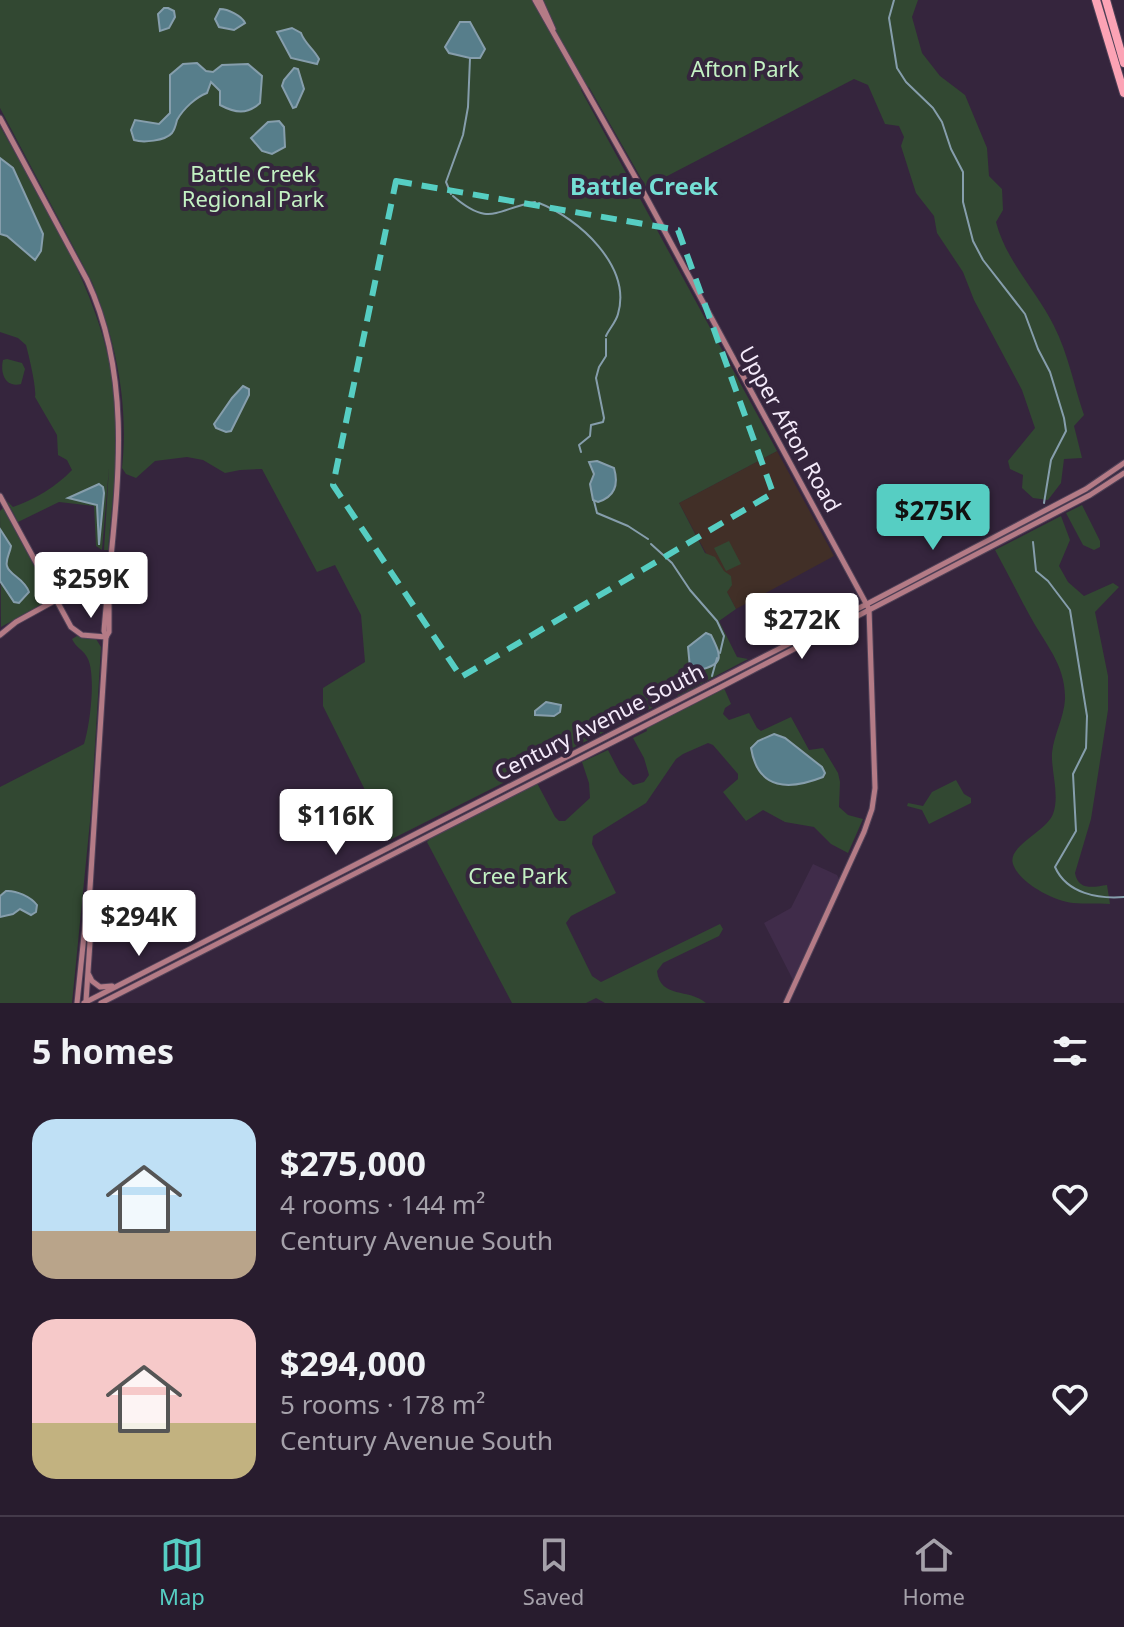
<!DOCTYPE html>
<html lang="en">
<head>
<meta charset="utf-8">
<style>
	body { margin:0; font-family:"Noto Sans",sans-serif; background:#34293a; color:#f1f3f6; height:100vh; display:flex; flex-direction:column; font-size:30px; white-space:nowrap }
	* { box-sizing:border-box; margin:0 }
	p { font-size:26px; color:#a5a1aa }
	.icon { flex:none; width:44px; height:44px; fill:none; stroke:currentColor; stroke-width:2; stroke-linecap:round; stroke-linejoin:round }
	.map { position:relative; height:1003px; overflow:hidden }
	.side { display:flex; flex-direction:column; background:#281c2e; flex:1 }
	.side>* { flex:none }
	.price { position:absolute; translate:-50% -68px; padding:0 18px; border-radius:8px; background:#fff; color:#222; font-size:26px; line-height:52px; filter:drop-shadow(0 2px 4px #0008) }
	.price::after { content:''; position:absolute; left:50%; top:48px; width:24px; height:18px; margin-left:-12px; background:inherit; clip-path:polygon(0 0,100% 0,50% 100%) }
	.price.on { background:#56cec3; color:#111 }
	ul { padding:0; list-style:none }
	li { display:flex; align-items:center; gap:24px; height:200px; padding:0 32px }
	li span { display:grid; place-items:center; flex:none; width:224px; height:160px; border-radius:24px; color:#555 }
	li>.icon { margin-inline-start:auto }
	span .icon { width:96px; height:96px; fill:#fffc; stroke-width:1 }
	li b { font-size:34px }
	h2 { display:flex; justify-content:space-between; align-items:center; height:96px; padding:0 32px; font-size:34px }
	.dock { display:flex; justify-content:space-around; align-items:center; height:112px; border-top:2px solid #443a4a; background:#281c2e; font-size:22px; color:#a5a1aa }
	.dock a { display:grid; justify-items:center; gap:4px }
	.dock .on { color:#56cec3 }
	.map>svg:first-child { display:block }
	.built { fill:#402c4a }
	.education { fill:#412f27 }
	.green { fill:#324832; fill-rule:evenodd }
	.water { fill:#577e8b; stroke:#869eac; stroke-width:2 }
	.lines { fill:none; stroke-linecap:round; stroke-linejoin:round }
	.stream { stroke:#869eac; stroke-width:2 }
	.secondary-casing { stroke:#504157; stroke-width:7 }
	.highway-casing { stroke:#504157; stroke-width:10 }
	.secondary { stroke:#b47b86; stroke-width:5 }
	.highway { stroke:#fca3b5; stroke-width:8 }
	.marked { fill:none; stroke:#56cec3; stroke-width:6; stroke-dasharray:16 10; stroke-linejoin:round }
	.labels { text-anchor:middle; stroke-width:8; stroke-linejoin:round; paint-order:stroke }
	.park-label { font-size:22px; fill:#c3f1c3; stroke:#35253d }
	.street-label { font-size:22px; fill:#f4eafa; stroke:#35253d }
	.neighbourhood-label { font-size:24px; font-weight:bold; fill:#75dfd5; stroke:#35253d }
</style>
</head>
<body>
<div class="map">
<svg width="1124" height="1003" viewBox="0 0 1124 1003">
	<rect width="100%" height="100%" fill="#35253d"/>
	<!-- built -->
	<polygon class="built" points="813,864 837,875 839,879 793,980 764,923 791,908"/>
	<!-- education -->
	<polygon class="education" points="777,451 834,556 736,609 679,503"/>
	<!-- green -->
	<g class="green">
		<path d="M 0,0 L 918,0 L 912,17 L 922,53 L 940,76 L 965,95 L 987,148 L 989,176 L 1002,189 L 1003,210 L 996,222 C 1006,261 1036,290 1054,326 C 1068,353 1074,386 1084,415 L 1074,426 L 1082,458 L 1064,459 L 1061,483 L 1048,500 L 1033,498 L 1022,488 L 1023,475 L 1010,469 L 1008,461 L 1035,428 L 1022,390 L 974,300 L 963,272 L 937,233 L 934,216 L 916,193 L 901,146 L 904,137 L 899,126 L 885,124 L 868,85 L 854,79 L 646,187 L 589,87 L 581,90 L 777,451 L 679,503 L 705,553 L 715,557 L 724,571 L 731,576 L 732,585 L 727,592 L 736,609 L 719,621 L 737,657 L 748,659 L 678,696 L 670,680 L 654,688 L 657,699 L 652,708 L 390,840 L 323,706 L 323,688 L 365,662 L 361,615 L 335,565 L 317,572 L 262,469 L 240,470 L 225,473 L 203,460 L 187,457 L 155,461 L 136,478 L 126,474 L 122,468 C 129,404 116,341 92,282 L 0,108 ZM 246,400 L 226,432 L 216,428 L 214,424 L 220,416 Z"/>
		<path d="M 0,126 C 47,212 105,298 115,398 C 120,448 112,500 108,550 L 104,550 L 109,468 L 102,550 L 96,546 L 94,506 L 59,502 L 18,522 L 7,501 L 13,507 C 34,500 57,486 72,470 L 67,460 L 58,455 L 57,435 L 35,397 C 37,389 29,356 26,345 L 18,338 L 0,332 Z"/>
		<path d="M 7,359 L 22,363 L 25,369 L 21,384 C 5,388 0,373 3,360 Z"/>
		<polygon points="1082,505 1100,541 1100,547 1094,550 1083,545 1066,513"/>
		<polygon points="3,508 50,595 48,601 1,627 0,511"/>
		<path d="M 1061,516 L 1070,540 L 1059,566 L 1068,582 L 1084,596 L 1113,583 L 1119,587 L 1095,612 L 1108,676 L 1108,710 L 1091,819 L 1075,873 C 1078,891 1094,887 1107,885 L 1110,904 C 1097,903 1085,904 1073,903 C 1054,901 1019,883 1013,864 C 1007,846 1046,832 1053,814 C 1060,795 1051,772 1052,753 C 1054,734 1064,718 1065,699 C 1066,665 1045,644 1030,616 C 1018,594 1007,572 995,550 Z"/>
		<polygon points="729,541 741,564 726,571 714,548"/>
		<path d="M 77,636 L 96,639 L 101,647 L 91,811 L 72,1003 L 0,1003 L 0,787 L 84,744 C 90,725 96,677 88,659 C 84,650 76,648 72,639 Z"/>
		<path d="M 724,688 L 731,704 L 725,708 L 723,714 L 729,720 L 749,713 L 757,728 L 761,731 L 791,717 L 809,750 L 823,748 L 838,773 L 840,782 L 839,807 L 848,815 L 863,819 L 848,853 L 831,844 L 814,827 L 785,822 L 763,810 L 746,821 L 723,792 L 738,779 L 738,774 L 713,745 L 708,743 L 683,754 L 676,759 L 646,803 L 593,836 L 592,844 L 616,893 L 571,916 L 566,923 L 592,976 L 601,982 L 720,924 L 723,929 L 719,936 L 663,963 L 657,971 C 660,999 689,988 706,1003 L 605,1003 L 596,998 L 586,1003 L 512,1003 L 427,842 L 429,840 L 425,839 L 537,783 L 555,817 L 559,821 L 565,821 L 590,798 L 589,783 L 582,762 L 608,750 L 620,773 L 633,785 L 644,782 L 649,775 L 644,758 L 633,738 L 647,731 L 646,728 Z"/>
		<polygon points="956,780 964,794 971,798 971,803 929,824 922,810 907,806 908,803 923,806 932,792"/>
	</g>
	<!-- water -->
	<g class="water">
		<polygon points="168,8 174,11 175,17 169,28 160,31 158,14 164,8"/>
		<path d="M 220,9 C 228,9 242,16 245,23 L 234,30 L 219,27 L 215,19 Z"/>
		<polygon points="460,22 470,22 485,49 480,58 470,58 449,53 445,47"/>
		<path d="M 292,28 L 301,33 C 305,44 314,49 319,59 L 317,64 L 291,58 L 277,32 Z"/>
		<path d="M 197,63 L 206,71 L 213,72 L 222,65 L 248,64 L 262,76 L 260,103 C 247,115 235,113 220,105 L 220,91 L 211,82 L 207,93 C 196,97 183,109 177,120 C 176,124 175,129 172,133 C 165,141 143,143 134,140 L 131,130 L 135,120 L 159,124 L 170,113 L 170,75 L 183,64 Z"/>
		<polygon points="294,68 298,69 304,89 296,107 293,108 282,86 284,80"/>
		<polygon points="279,121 284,127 285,147 272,154 262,151 251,138 268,122"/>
		<polygon points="0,158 13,168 43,234 41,251 35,260 7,236 0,234"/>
		<polygon points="243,386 249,389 249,395 231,431 226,432 216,428 214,424 232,398"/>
		<path d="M 597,461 L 614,468 C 619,485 614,497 598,502 L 593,500 L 590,484 L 594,474 L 589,462 Z"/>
		<polygon points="99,484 103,487 104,493 99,545 97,505 68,498"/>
		<path d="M 0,529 L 11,546 C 10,553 5,560 7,566 C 9,575 24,578 29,592 L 19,603 L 14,602 L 0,581 Z"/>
		<path d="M 706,633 L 711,635 C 723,659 724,665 694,671 L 690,668 L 688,647 Z"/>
		<polygon points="546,702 561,705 560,712 554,716 535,715 535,711"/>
		<path d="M 774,734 L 785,738 L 822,767 L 825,773 L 823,777 C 790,790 758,791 751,748 L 758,741 Z"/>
		<path d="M 6,891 C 16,890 31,897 37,905 L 36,912 L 31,915 L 20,909 L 13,914 L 0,917 L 0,896 Z"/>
	</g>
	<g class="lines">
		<!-- stream -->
		<g class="stream">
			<polyline points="894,0 889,18 897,68 906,82 933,108 942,122 951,149 963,172 963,202 973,241 983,260 1025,314 1038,349 1050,372 1064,418 1066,431 1051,460 1044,503"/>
			<polyline points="451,194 446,182 463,135 468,107 470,58"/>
			<path d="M 453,196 C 490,228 496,209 535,202"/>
			<path d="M 539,203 C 578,218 632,266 618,314 C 616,322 609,329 606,336"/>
			<polyline points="581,452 579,445 590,436 591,425 603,422 604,418 596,378 599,367 606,356 606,339"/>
			<polyline points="594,501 597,513 628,526 648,539"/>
			<path d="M 1033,542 L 1036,571 L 1048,581 L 1070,610 L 1087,716 L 1086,748 L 1073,774 L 1076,831 L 1055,867 C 1067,894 1099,899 1124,897"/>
			<polyline points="651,544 672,563 690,590 717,621 724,636 720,653"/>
			<polyline points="712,676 717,658"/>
		</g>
		<!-- secondary casing -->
		<g class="secondary-casing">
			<g id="secondary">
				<polyline points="535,0 638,182 869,609 875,788 872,809 864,832 786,1003"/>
				<polyline points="540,0 553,29"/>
				<path d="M 0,118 L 87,280 C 139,391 113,514 104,631 L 106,637"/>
				<polyline points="0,496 71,627 82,635 106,637"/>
				<polyline points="0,635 16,622 56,600"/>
				<polyline points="89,975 92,981 100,987 112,986"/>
				<polyline points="86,1001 90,942 89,904 106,637 109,632 109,605"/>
				<polyline points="77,1003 86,916"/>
				<polyline points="84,1003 867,604 1086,489 1124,463"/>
				<polyline points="101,1003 717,689 1090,495 1124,473"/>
			</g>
		</g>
		<!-- highway casing -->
		<g class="highway-casing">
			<g id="highway">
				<polyline points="1096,0 1124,93"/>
				<polyline points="1106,0 1124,63"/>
			</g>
		</g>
		<!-- secondary -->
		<use href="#secondary" class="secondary"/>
		<!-- highway -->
		<use href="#highway" class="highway"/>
	</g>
	<!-- marked area -->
	<path class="marked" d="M 396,181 L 678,230 L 773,493 L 461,677 L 333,485 Z"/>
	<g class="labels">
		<!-- park labels -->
		<g class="park-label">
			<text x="745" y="77">Afton Park</text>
			<text x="253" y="182">Battle Creek<tspan x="253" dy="25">Regional Park</tspan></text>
			<text x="518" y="884">Cree Park</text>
		</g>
		<!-- street labels -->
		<g class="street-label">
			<text transform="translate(790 429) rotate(61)" y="8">Upper Afton Road</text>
			<text transform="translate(599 722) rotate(-27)" y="8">Century Avenue South</text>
		</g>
		<!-- neighbourhood labels -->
		<g class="neighbourhood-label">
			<text x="644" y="195">Battle Creek</text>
		</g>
	</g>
</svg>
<b class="price on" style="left:933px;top:552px">$275K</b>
<b class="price" style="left:91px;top:620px">$259K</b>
<b class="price" style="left:802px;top:661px">$272K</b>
<b class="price" style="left:336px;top:857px">$116K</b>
<b class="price" style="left:139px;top:958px">$294K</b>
</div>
<section class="side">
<h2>5 homes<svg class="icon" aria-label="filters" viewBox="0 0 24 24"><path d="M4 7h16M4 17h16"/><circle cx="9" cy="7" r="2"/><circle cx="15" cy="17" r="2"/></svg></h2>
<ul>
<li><span style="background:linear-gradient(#bfe0f5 70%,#b9a48a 0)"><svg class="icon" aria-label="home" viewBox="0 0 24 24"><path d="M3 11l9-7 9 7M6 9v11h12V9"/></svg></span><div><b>$275,000</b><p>4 rooms · 144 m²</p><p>Century Avenue South</p></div><svg class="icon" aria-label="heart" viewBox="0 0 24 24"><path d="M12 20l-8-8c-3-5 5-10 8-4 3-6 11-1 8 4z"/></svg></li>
<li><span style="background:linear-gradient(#f6c9c9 65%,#c2b280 0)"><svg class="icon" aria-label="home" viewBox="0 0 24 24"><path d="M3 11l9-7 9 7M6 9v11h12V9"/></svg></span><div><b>$294,000</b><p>5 rooms · 178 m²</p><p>Century Avenue South</p></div><svg class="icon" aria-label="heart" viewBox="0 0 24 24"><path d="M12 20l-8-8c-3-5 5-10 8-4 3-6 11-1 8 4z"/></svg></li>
</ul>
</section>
<nav class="dock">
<a class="on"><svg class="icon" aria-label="map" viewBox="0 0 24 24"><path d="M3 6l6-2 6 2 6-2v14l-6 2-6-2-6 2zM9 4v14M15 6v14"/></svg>Map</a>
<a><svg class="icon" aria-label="saved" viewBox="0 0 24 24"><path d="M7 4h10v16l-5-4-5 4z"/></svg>Saved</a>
<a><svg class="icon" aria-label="home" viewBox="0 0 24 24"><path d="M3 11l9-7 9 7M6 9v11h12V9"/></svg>Home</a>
</nav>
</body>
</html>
